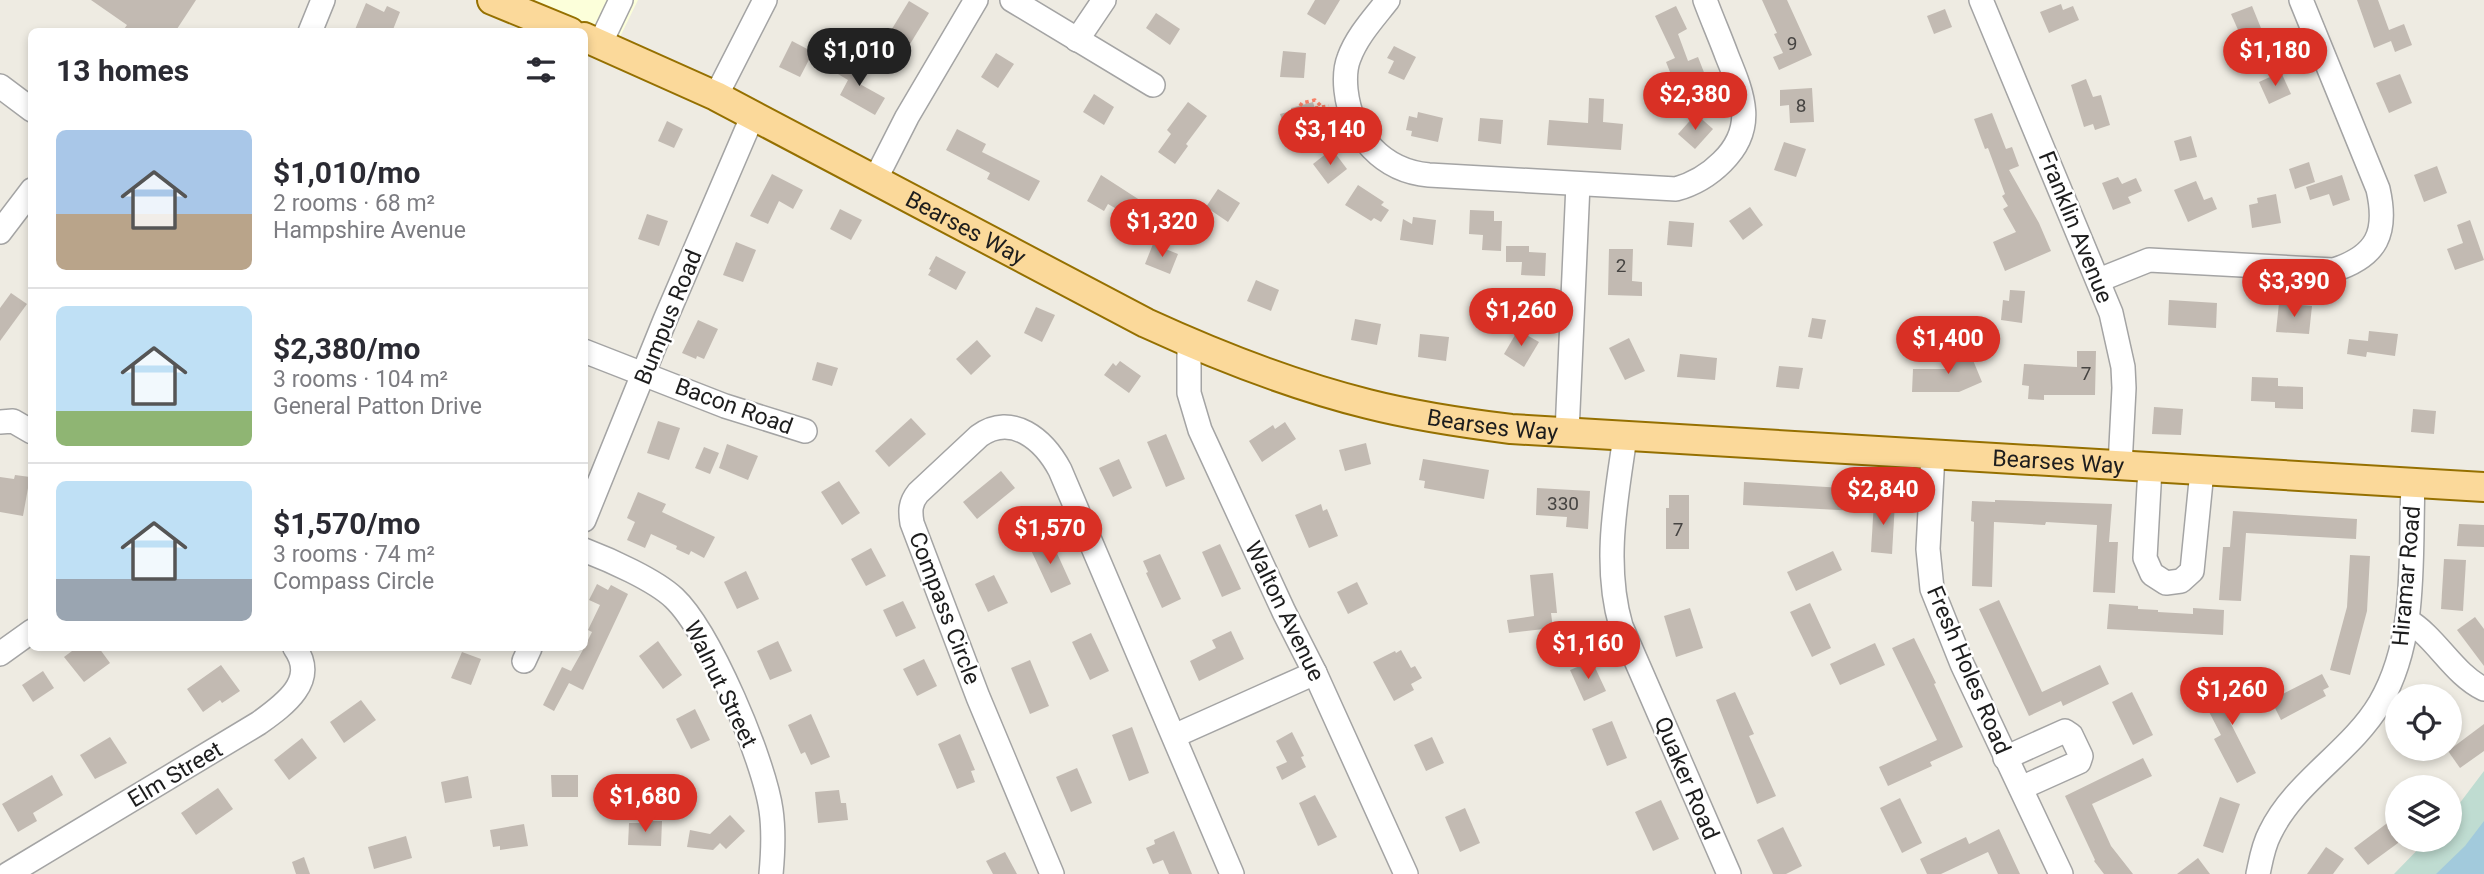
<!DOCTYPE html>
<html lang="en">
<head>
<meta charset="utf-8">
<style>
	body { margin:0; font-family:Roboto,sans-serif; background:#f2f2f3; color:#2b2b33; height:100vh; display:flex; flex-direction:column; font-size:26px; white-space:nowrap }
	* { box-sizing:border-box; margin:0 }
	p { font-size:23px; color:#7c7c81 }
	.icon { flex:none; width:38px; height:38px; fill:none; stroke:currentColor; stroke-width:2; stroke-linecap:round; stroke-linejoin:round }
	.map { position:relative; flex:1; overflow:hidden }
	.sheet { position:absolute; left:28px; top:28px; width:560px; height:623px; display:flex; flex-direction:column; background:#fff; border-radius:10px; box-shadow:0 4px 10px #0003 }
	.sheet>* { flex:none }
	.controls { position:absolute; left:2385px; top:684px; display:grid; gap:14px }
	.controls a { display:grid; place-items:center; width:77px; height:77px; border-radius:50%; background:#fff; box-shadow:0 4px 10px #0003; font-size:35px }
	.price { position:absolute; translate:-50% -60px; padding:0 16px; border-radius:24px; background:#d93025; color:#fff; font-size:23px; line-height:46px; filter:drop-shadow(0 2px 4px #0008) }
	.price::after { content:''; position:absolute; left:50%; top:42px; width:21px; height:16px; margin-left:-10px; background:inherit; clip-path:polygon(0 0,100% 0,50% 100%) }
	.price.selected { background:#222; color:#fff }
	ul { padding:0; list-style:none }
	li { display:flex; align-items:center; gap:21px; height:175px; padding:0 28px }
	li+li { border-top:2px solid #e1e1e2 }
	li span { display:grid; place-items:center; flex:none; width:196px; height:140px; border-radius:10px; color:#555 }
	li>.icon { margin-inline-start:auto }
	span .icon { width:84px; height:84px; fill:#fffc; stroke-width:1 }
	li b { font-size:30px }
	h2 { display:flex; justify-content:space-between; align-items:center; height:84px; padding:0 28px; font-size:30px }
	.map>svg:first-child { display:block }
	.education { fill:#fcffda }
	.wetland { fill:#bfdcd1 }
	.water { fill:#a2cadc }
	.building { fill:#c2bab2 }
	.lines { fill:none; stroke-linecap:round; stroke-linejoin:round }
	.minor-casing { stroke:#a4a4a4; stroke-width:26 }
	.major-casing { stroke:#957000; stroke-width:32 }
	.path { stroke:#f98268; stroke-width:3.5; stroke-dasharray:3.5 3.5; stroke-linecap:butt }
	.minor { stroke:#fff; stroke-width:23 }
	.major { stroke:#fbd99a; stroke-width:28 }
	.labels { text-anchor:middle; stroke-width:5; stroke-linejoin:round; paint-order:stroke }
	.number-label { font-size:19px; fill:#464442 }
	.street-label { font-size:23px; fill:#1d1d1d; stroke:#fff }
</style>
</head>
<body>
<div class="map">
<svg width="2484" height="874" viewBox="0 0 2484 874">
	<rect width="100%" height="100%" fill="#eeebe2"/>
	<!-- education -->
	<polygon class="education" points="520,0 638,0 619,39"/>
	<!-- wetland -->
	<polygon class="wetland" points="2484,771 2484,874 2394,874 2427,840 2450,840 2450,816"/>
	<!-- water -->
	<polygon class="water" points="2484,821 2484,874 2436,874 2465,846"/>
	<!-- building -->
	<g class="building">
		<polygon points="91,0 196,0 175,32 122,32 127,25"/>
		<polygon points="1315,0 1340,0 1325,25 1307,14"/>
		<polygon points="1762,0 1787,0 1812,55 1779,70 1773,57 1783,53 1774,34 1777,33"/>
		<polygon points="2357,0 2378,0 2389,30 2404,24 2412,45 2395,52 2391,41 2374,48"/>
		<polygon points="909,1 929,13 907,49 887,37"/>
		<polygon points="366,3 384,12 387,6 400,12 392,32 354,32"/>
		<polygon points="2061,4 2063,10 2073,6 2079,20 2049,33 2040,12"/>
		<polygon points="1676,6 1687,29 1678,34 1688,61 1698,57 1707,80 1678,92 1666,62 1675,58 1655,16"/>
		<polygon points="2252,6 2263,33 2243,41 2231,14"/>
		<polygon points="1945,9 1952,27 1934,34 1927,16"/>
		<polygon points="1156,13 1180,29 1170,45 1146,28"/>
		<polygon points="792,41 813,52 800,77 779,67"/>
		<polygon points="1394,46 1416,57 1404,80 1388,73 1394,61 1387,58"/>
		<polygon points="1283,51 1306,53 1304,78 1280,77"/>
		<polygon points="996,53 1014,64 998,88 981,77"/>
		<polygon points="847,58 866,69 858,83 885,98 875,115 840,95 848,80 838,74"/>
		<polygon points="2281,72 2291,94 2269,104 2259,82"/>
		<polygon points="2400,74 2412,103 2389,113 2376,83"/>
		<polygon points="2086,79 2093,97 2101,95 2110,125 2095,130 2093,124 2084,127 2071,85"/>
		<polygon points="1812,88 1814,122 1790,123 1789,105 1780,106 1780,90"/>
		<polygon points="1094,94 1114,107 1104,125 1083,112"/>
		<polygon points="1589,98 1604,99 1603,122 1623,124 1621,150 1547,145 1549,120 1588,123"/>
		<polygon points="1188,102 1207,116 1186,144 1188,146 1175,164 1158,152 1171,134 1167,130"/>
		<polygon points="1313,102 1320,126 1287,135 1280,114 1291,111 1291,108"/>
		<polygon points="1418,112 1443,118 1438,142 1411,136 1412,131 1406,130 1409,116 1417,118"/>
		<polygon points="1992,113 2006,149 2012,147 2019,166 2009,170 2039,223 2051,251 2005,271 1993,242 2016,232 2003,209 2008,206 2002,196 2005,194 1988,148 1985,149 1974,119"/>
		<polygon points="1696,114 1713,129 1695,149 1678,134"/>
		<polygon points="1480,118 1503,120 1501,144 1478,141"/>
		<polygon points="667,121 683,129 674,148 658,141"/>
		<polygon points="957,129 986,144 982,152 1040,181 1029,201 987,179 990,173 946,150"/>
		<polygon points="2191,136 2197,157 2180,161 2174,141"/>
		<polygon points="1784,142 1806,149 1796,177 1774,170"/>
		<polygon points="1332,149 1347,169 1328,184 1313,164"/>
		<polygon points="2309,162 2315,182 2295,189 2289,169"/>
		<polygon points="2437,166 2447,193 2424,202 2414,175"/>
		<polygon points="772,174 803,190 793,209 779,201 768,224 750,216"/>
		<polygon points="1101,175 1149,206 1139,222 1108,204 1104,211 1087,201"/>
		<polygon points="2342,175 2350,200 2333,206 2329,194 2310,200 2306,187"/>
		<polygon points="2118,177 2122,184 2136,178 2142,191 2128,197 2131,203 2113,210 2102,183"/>
		<polygon points="2196,181 2204,200 2212,197 2217,209 2188,222 2174,190"/>
		<polygon points="1358,185 1384,202 1381,205 1389,210 1381,222 1374,218 1371,221 1345,205"/>
		<polygon points="1218,189 1240,203 1228,222 1206,207"/>
		<polygon points="2276,194 2281,223 2252,228 2249,205 2258,203 2257,198"/>
		<polygon points="1750,207 1763,225 1743,240 1729,221"/>
		<polygon points="840,209 862,220 851,240 830,229"/>
		<polygon points="1470,210 1494,211 1494,221 1502,221 1501,251 1482,250 1483,235 1469,234"/>
		<polygon points="647,214 668,221 659,246 638,239"/>
		<polygon points="1413,217 1436,220 1433,245 1400,240 1403,219 1412,224"/>
		<polygon points="2470,220 2484,260 2455,270 2447,249 2463,243 2457,225"/>
		<polygon points="1669,221 1694,223 1692,247 1667,245"/>
		<polygon points="736,242 756,250 743,282 723,275"/>
		<polygon points="1153,244 1178,254 1170,274 1145,264"/>
		<polygon points="1506,246 1529,246 1529,252 1546,253 1545,276 1521,275 1522,262 1506,262"/>
		<polygon points="1609,249 1633,249 1632,281 1642,282 1642,296 1608,295"/>
		<polygon points="936,256 966,272 956,290 928,275 931,270 929,269"/>
		<polygon points="1256,280 1279,290 1271,311 1247,301"/>
		<polygon points="2010,290 2025,291 2022,323 2001,320 2003,300 2009,301"/>
		<polygon points="11,293 27,304 0,341 0,308"/>
		<polygon points="2169,300 2217,303 2216,328 2168,325"/>
		<polygon points="2279,303 2312,306 2309,334 2276,332"/>
		<polygon points="1036,307 1055,315 1042,342 1024,333"/>
		<polygon points="1812,318 1826,320 1822,339 1808,337"/>
		<polygon points="1355,319 1381,324 1377,345 1351,340"/>
		<polygon points="698,320 718,329 704,359 697,356 696,359 682,353"/>
		<polygon points="1518,330 1539,342 1524,367 1504,354"/>
		<polygon points="2369,331 2398,334 2395,356 2367,352 2366,357 2347,354 2349,339 2368,341"/>
		<polygon points="1420,334 1449,337 1446,361 1418,357"/>
		<polygon points="1629,338 1645,371 1625,380 1609,348"/>
		<polygon points="977,340 991,356 971,375 956,359"/>
		<polygon points="1968,348 1982,382 1959,392 1912,392 1913,369 1951,369 1946,357"/>
		<polygon points="2077,351 2096,351 2095,395 2044,395 2044,400 2028,399 2029,386 2022,385 2024,364 2077,367"/>
		<polygon points="1680,354 1717,358 1715,380 1677,377"/>
		<polygon points="1120,361 1141,376 1129,393 1104,375 1113,363 1116,366"/>
		<polygon points="817,362 838,368 832,386 812,380"/>
		<polygon points="1779,366 1803,368 1799,389 1776,387"/>
		<polygon points="2252,377 2278,378 2278,386 2303,387 2303,409 2275,408 2275,402 2251,401"/>
		<polygon points="2154,407 2183,409 2181,435 2152,434"/>
		<polygon points="2413,409 2436,411 2434,434 2411,432"/>
		<polygon points="911,418 926,434 889,467 875,451"/>
		<polygon points="658,421 680,428 669,460 647,453"/>
		<polygon points="1285,422 1296,439 1262,462 1249,441 1273,425 1275,429"/>
		<polygon points="1166,434 1185,479 1166,487 1147,442"/>
		<polygon points="1366,443 1371,464 1345,471 1339,450"/>
		<polygon points="727,444 758,456 748,480 719,468"/>
		<polygon points="704,447 719,453 710,474 695,468"/>
		<polygon points="1119,459 1132,488 1113,497 1099,468"/>
		<polygon points="1423,459 1489,470 1484,499 1424,488 1425,481 1419,480"/>
		<polygon points="1001,471 1015,488 977,519 963,502"/>
		<polygon points="15,475 30,477 23,516 0,512 0,477 14,479"/>
		<polygon points="839,481 860,513 842,525 821,492"/>
		<polygon points="1744,482 1859,489 1858,511 1743,505"/>
		<polygon points="1537,488 1590,491 1588,529 1566,527 1567,517 1536,515"/>
		<polygon points="638,492 666,504 662,512 715,537 704,558 691,551 689,555 676,549 677,546 651,534 645,548 627,540 635,522 627,518"/>
		<polygon points="1669,495 1689,495 1689,549 1666,549 1666,508 1669,508"/>
		<polygon points="1995,500 2112,504 2109,542 2118,542 2115,593 2093,592 2097,525 2046,522 2045,525 1994,522 1992,587 1972,586 1974,522 1971,521 1972,501 1995,502"/>
		<polygon points="1874,501 1895,502 1892,554 1871,552"/>
		<polygon points="1321,504 1323,511 1327,509 1338,536 1309,548 1295,515"/>
		<polygon points="2233,511 2357,519 2356,539 2246,533 2241,601 2219,600 2223,547 2230,547"/>
		<polygon points="2459,524 2484,525 2484,547 2457,546"/>
		<polygon points="1048,539 1054,552 1056,551 1071,584 1051,593 1030,548"/>
		<polygon points="1220,544 1241,589 1222,597 1202,552"/>
		<polygon points="871,548 886,576 866,586 851,559"/>
		<polygon points="1833,551 1842,570 1796,591 1787,572"/>
		<polygon points="1160,554 1181,599 1162,608 1146,573 1148,572 1143,561"/>
		<polygon points="2350,555 2370,556 2367,611 2350,675 2330,670 2347,607"/>
		<polygon points="2444,559 2466,560 2463,611 2441,609"/>
		<polygon points="746,571 759,599 737,609 724,582"/>
		<polygon points="1553,573 1557,613 1551,613 1553,628 1509,633 1507,620 1534,616 1530,575"/>
		<polygon points="994,575 1008,603 988,612 975,584"/>
		<polygon points="1357,582 1368,604 1348,614 1337,592"/>
		<polygon points="597,584 608,590 611,585 628,594 583,690 569,683 554,711 543,705 562,667 571,671 584,648 592,632 588,630 600,605 589,600"/>
		<polygon points="1999,600 2042,692 2100,665 2109,684 2063,706 2061,701 2029,716 1979,609"/>
		<polygon points="903,601 916,628 896,637 883,610"/>
		<polygon points="1810,603 1831,648 1812,657 1790,612"/>
		<polygon points="2109,604 2138,606 2138,609 2158,610 2158,612 2193,614 2193,608 2224,610 2223,635 2107,629"/>
		<polygon points="1690,608 1703,648 1676,657 1664,616"/>
		<polygon points="2475,617 2484,629 2484,666 2457,630"/>
		<polygon points="1231,631 1244,659 1199,681 1190,661 1216,648 1212,640"/>
		<polygon points="1091,633 1109,671 1090,680 1072,642"/>
		<polygon points="1914,638 1936,683 1934,684 1963,747 1930,762 1932,766 1888,786 1879,767 1937,740 1892,648"/>
		<polygon points="658,641 682,675 663,689 639,656"/>
		<polygon points="778,641 792,671 770,680 757,651"/>
		<polygon points="1875,643 1885,665 1840,685 1830,664"/>
		<polygon points="76,648 99,648 110,663 84,682 64,657"/>
		<polygon points="1401,650 1411,668 1415,666 1422,678 1411,684 1414,690 1394,701 1373,662 1395,651 1396,653"/>
		<polygon points="462,652 481,659 471,685 451,678"/>
		<polygon points="924,659 937,686 917,696 903,669"/>
		<polygon points="1030,660 1049,706 1030,714 1011,668"/>
		<polygon points="1592,661 1606,691 1584,701 1570,670"/>
		<polygon points="221,665 240,691 222,703 220,700 203,712 187,689"/>
		<polygon points="43,671 54,688 33,702 22,685"/>
		<polygon points="2322,674 2329,687 2323,690 2326,696 2281,720 2271,700"/>
		<polygon points="2249,679 2259,698 2240,708 2242,711 2228,718 2256,773 2237,783 2214,739 2221,735 2204,702"/>
		<polygon points="1735,692 1754,734 1749,736 1776,796 1757,804 1716,700"/>
		<polygon points="2132,692 2153,735 2133,745 2112,702"/>
		<polygon points="361,700 376,720 344,743 330,722"/>
		<polygon points="695,709 710,740 691,749 676,719"/>
		<polygon points="811,714 830,757 811,765 805,752 801,754 788,725"/>
		<polygon points="1612,721 1627,758 1607,766 1592,729"/>
		<polygon points="2484,724 2484,751 2460,768 2448,751"/>
		<polygon points="1132,727 1149,773 1129,781 1112,735"/>
		<polygon points="1292,732 1304,756 1301,757 1306,767 1282,780 1276,767 1287,762 1276,741"/>
		<polygon points="960,734 975,770 971,771 975,782 957,789 938,744"/>
		<polygon points="110,737 127,763 95,779 80,755"/>
		<polygon points="1432,737 1444,763 1426,771 1414,745"/>
		<polygon points="302,738 317,758 289,780 274,760"/>
		<polygon points="2143,758 2152,776 2092,804 2111,846 2133,874 2104,874 2094,861 2095,860 2065,796"/>
		<polygon points="1077,768 1092,803 1071,812 1056,777"/>
		<polygon points="52,775 63,795 33,813 37,821 18,832 2,804"/>
		<polygon points="551,775 578,775 578,797 552,797"/>
		<polygon points="468,776 472,798 445,803 441,782"/>
		<polygon points="218,788 233,809 196,835 181,813"/>
		<polygon points="839,790 841,803 846,803 848,820 818,823 815,792"/>
		<polygon points="1315,795 1337,837 1318,846 1299,803"/>
		<polygon points="2220,797 2240,804 2223,853 2203,846"/>
		<polygon points="1900,798 1922,843 1902,853 1880,808"/>
		<polygon points="1661,800 1679,839 1653,851 1635,812"/>
		<polygon points="1465,808 1480,843 1460,852 1445,817"/>
		<polygon points="730,815 745,831 726,849 720,843 713,850 687,847 690,830 710,834"/>
		<polygon points="2398,815 2398,843 2368,865 2354,848"/>
		<polygon points="645,821 662,821 661,846 628,845 629,823 645,823"/>
		<polygon points="524,824 528,846 500,850 500,846 493,847 490,830"/>
		<polygon points="1783,827 1802,866 1786,874 1773,874 1757,840"/>
		<polygon points="1999,829 2020,874 1998,874 1988,852 1941,874 1927,874 1920,859 1966,837 1969,844"/>
		<polygon points="1174,831 1192,874 1169,874 1163,860 1153,864 1146,848 1155,844 1154,840"/>
		<polygon points="406,836 412,858 374,869 368,847"/>
		<polygon points="2326,847 2344,859 2333,874 2307,874"/>
		<polygon points="1005,852 1017,874 993,874 986,861"/>
		<polygon points="304,857 310,874 296,874 292,862"/>
		<polygon points="2198,858 2210,874 2177,874"/>
	</g>
	<g class="lines">
		<!-- minor casing -->
		<g class="minor-casing">
			<g id="minor">
				<polyline points="1012,0 1153,85"/>
				<path d="M 1388,0 C 1374,18 1357,36 1349,58 C 1345,68 1345,80 1346,90 C 1351,136 1383,171 1429,175 L 1676,189 C 1694,184 1709,175 1722,162 C 1757,128 1743,95 1727,56 C 1720,37 1712,19 1705,0"/>
				<polyline points="1981,0 2111,313 2123,367 2124,388 2120,466"/>
				<polyline points="310,32 323,0"/>
				<polyline points="1077,40 1104,0"/>
				<polyline points="600,44 621,0"/>
				<polyline points="0,86 32,110"/>
				<polyline points="716,96 765,0"/>
				<polyline points="875,180 907,117 976,0"/>
				<polyline points="0,232 32,190"/>
				<path d="M 2099,280 L 2149,260 L 2334,270 C 2377,256 2388,233 2378,189 L 2301,0"/>
				<polyline points="1189,343 1189,393 1200,430 1284,612 1315,673 1406,874"/>
				<polyline points="584,351 725,406 805,431"/>
				<polyline points="0,422 13,421 32,432"/>
				<polyline points="1567,433 1578,184"/>
				<path d="M 1625,437 C 1616,499 1603,564 1621,626 L 1729,874"/>
				<polyline points="1933,454 1928,549 1932,589 1962,664 2061,874"/>
				<polyline points="2150,468 2145,558 2152,574 2166,583 2181,581 2192,571 2202,471"/>
				<polyline points="584,520 665,320 753,115"/>
				<path d="M 584,550 C 610,560 655,580 674,598 C 710,632 764,760 771,810 C 774,831 773,853 771,874"/>
				<path d="M 2407,620 C 2437,638 2453,674 2484,689"/>
				<polyline points="0,654 32,631"/>
				<polyline points="524,661 530,648"/>
				<polyline points="1174,736 1315,673"/>
				<polyline points="2005,758 2065,731 2071,735 2081,756 2079,762 2021,788"/>
				<path d="M 8,874 L 259,723 C 284,705 318,681 295,648"/>
				<path d="M 1052,874 L 978,697 L 912,523 C 910,511 910,503 918,493 L 979,436 C 1012,412 1044,440 1060,470 L 1232,874"/>
				<path d="M 2258,874 C 2261,860 2263,846 2270,833 C 2295,781 2351,752 2380,703 C 2418,638 2410,555 2413,483"/>
			</g>
		</g>
		<!-- major casing -->
		<g class="major-casing">
			<g id="major">
				<polyline points="492,0 570,32"/>
				<path id="s1" d="M 584,37 L 716,96 L 1146,323 C 1218,356 1292,385 1368,404 C 1415,416 1463,423 1511,429 L 2484,487"/>
			</g>
		</g>
		<!-- path -->
		<g class="path">
			<polyline points="1300,106 1302,103 1315,100 1322,107"/>
			<polyline points="1315,108 1329,106"/>
		</g>
		<!-- minor -->
		<use href="#minor" class="minor"/>
		<!-- major -->
		<use href="#major" class="major"/>
	</g>
	<g class="labels">
		<!-- number labels -->
		<g class="number-label">
			<text x="1792" y="50">9</text>
			<text x="1801" y="112">8</text>
			<text x="1621" y="272">2</text>
			<text x="2086" y="380">7</text>
			<text x="1563" y="510">330</text>
			<text x="1678" y="536">7</text>
		</g>
		<!-- street labels -->
		<g class="street-label">
			<text transform="translate(2076 227) rotate(68)" y="8">Franklin Avenue</text>
			<text dy="8" stroke="none"><textPath href="#s1" startOffset="427">Bearses Way</textPath></text>
			<text transform="translate(668 317) rotate(-68)" y="8">Bumpus Road</text>
			<text transform="translate(734 406) rotate(20)" y="8">Bacon Road</text>
			<text dy="8" stroke="none"><textPath href="#s1" startOffset="994">Bearses Way</textPath></text>
			<text dy="8" stroke="none"><textPath href="#s1" startOffset="1561">Bearses Way</textPath></text>
			<text transform="translate(2406 576) rotate(-85)" y="8">Hiramar Road</text>
			<text transform="translate(945 608) rotate(69)" y="8">Compass Circle</text>
			<text transform="translate(1285 611) rotate(64)" y="8">Walton Avenue</text>
			<text transform="translate(1969 670) rotate(67)" y="8">Fresh Holes Road</text>
			<text transform="translate(721 684) rotate(64)" y="8">Walnut Street</text>
			<text transform="translate(175 774) rotate(-31)" y="8">Elm Street</text>
			<text transform="translate(1687 778) rotate(67)" y="8">Quaker Road</text>
		</g>
	</g>
</svg>
<div class="controls">
<a><svg class="icon" aria-label="locate" viewBox="0 0 24 24"><circle cx="12" cy="12" r="6"/><path d="M12 2v4M12 18v4M2 12h4M18 12h4"/></svg></a>
<a><svg class="icon" aria-label="layers" viewBox="0 0 24 24"><path d="M12 4l9 5-9 5-9-5zM3 14l9 5 9-5"/></svg></a>
</div>
<b class="price selected" style="left:859px;top:88px">$1,010</b>
<b class="price" style="left:2275px;top:88px">$1,180</b>
<b class="price" style="left:1695px;top:132px">$2,380</b>
<b class="price" style="left:1330px;top:167px">$3,140</b>
<b class="price" style="left:1162px;top:259px">$1,320</b>
<b class="price" style="left:2294px;top:319px">$3,390</b>
<b class="price" style="left:1521px;top:348px">$1,260</b>
<b class="price" style="left:1948px;top:376px">$1,400</b>
<b class="price" style="left:1883px;top:527px">$2,840</b>
<b class="price" style="left:1050px;top:566px">$1,570</b>
<b class="price" style="left:1588px;top:681px">$1,160</b>
<b class="price" style="left:2232px;top:727px">$1,260</b>
<b class="price" style="left:645px;top:834px">$1,680</b>
<section class="sheet">
<h2>13 homes<svg class="icon" aria-label="filters" viewBox="0 0 24 24"><path d="M4 7h16M4 17h16"/><circle cx="9" cy="7" r="2"/><circle cx="15" cy="17" r="2"/></svg></h2>
<ul>
<li><span style="background:linear-gradient(#a9c7e8 60%,#b9a48a 0)"><svg class="icon" aria-label="home" viewBox="0 0 24 24"><path d="M3 11l9-7 9 7M6 9v11h12V9"/></svg></span><div><b>$1,010/mo</b><p>2 rooms · 68 m²</p><p>Hampshire Avenue</p></div></li>
<li><span style="background:linear-gradient(#bfe0f5 75%,#8fb573 0)"><svg class="icon" aria-label="home" viewBox="0 0 24 24"><path d="M3 11l9-7 9 7M6 9v11h12V9"/></svg></span><div><b>$2,380/mo</b><p>3 rooms · 104 m²</p><p>General Patton Drive</p></div></li>
<li><span style="background:linear-gradient(#bfe0f5 70%,#9aa5b1 0)"><svg class="icon" aria-label="home" viewBox="0 0 24 24"><path d="M3 11l9-7 9 7M6 9v11h12V9"/></svg></span><div><b>$1,570/mo</b><p>3 rooms · 74 m²</p><p>Compass Circle</p></div></li>
</ul>
</section>
</div>
</body>
</html>
